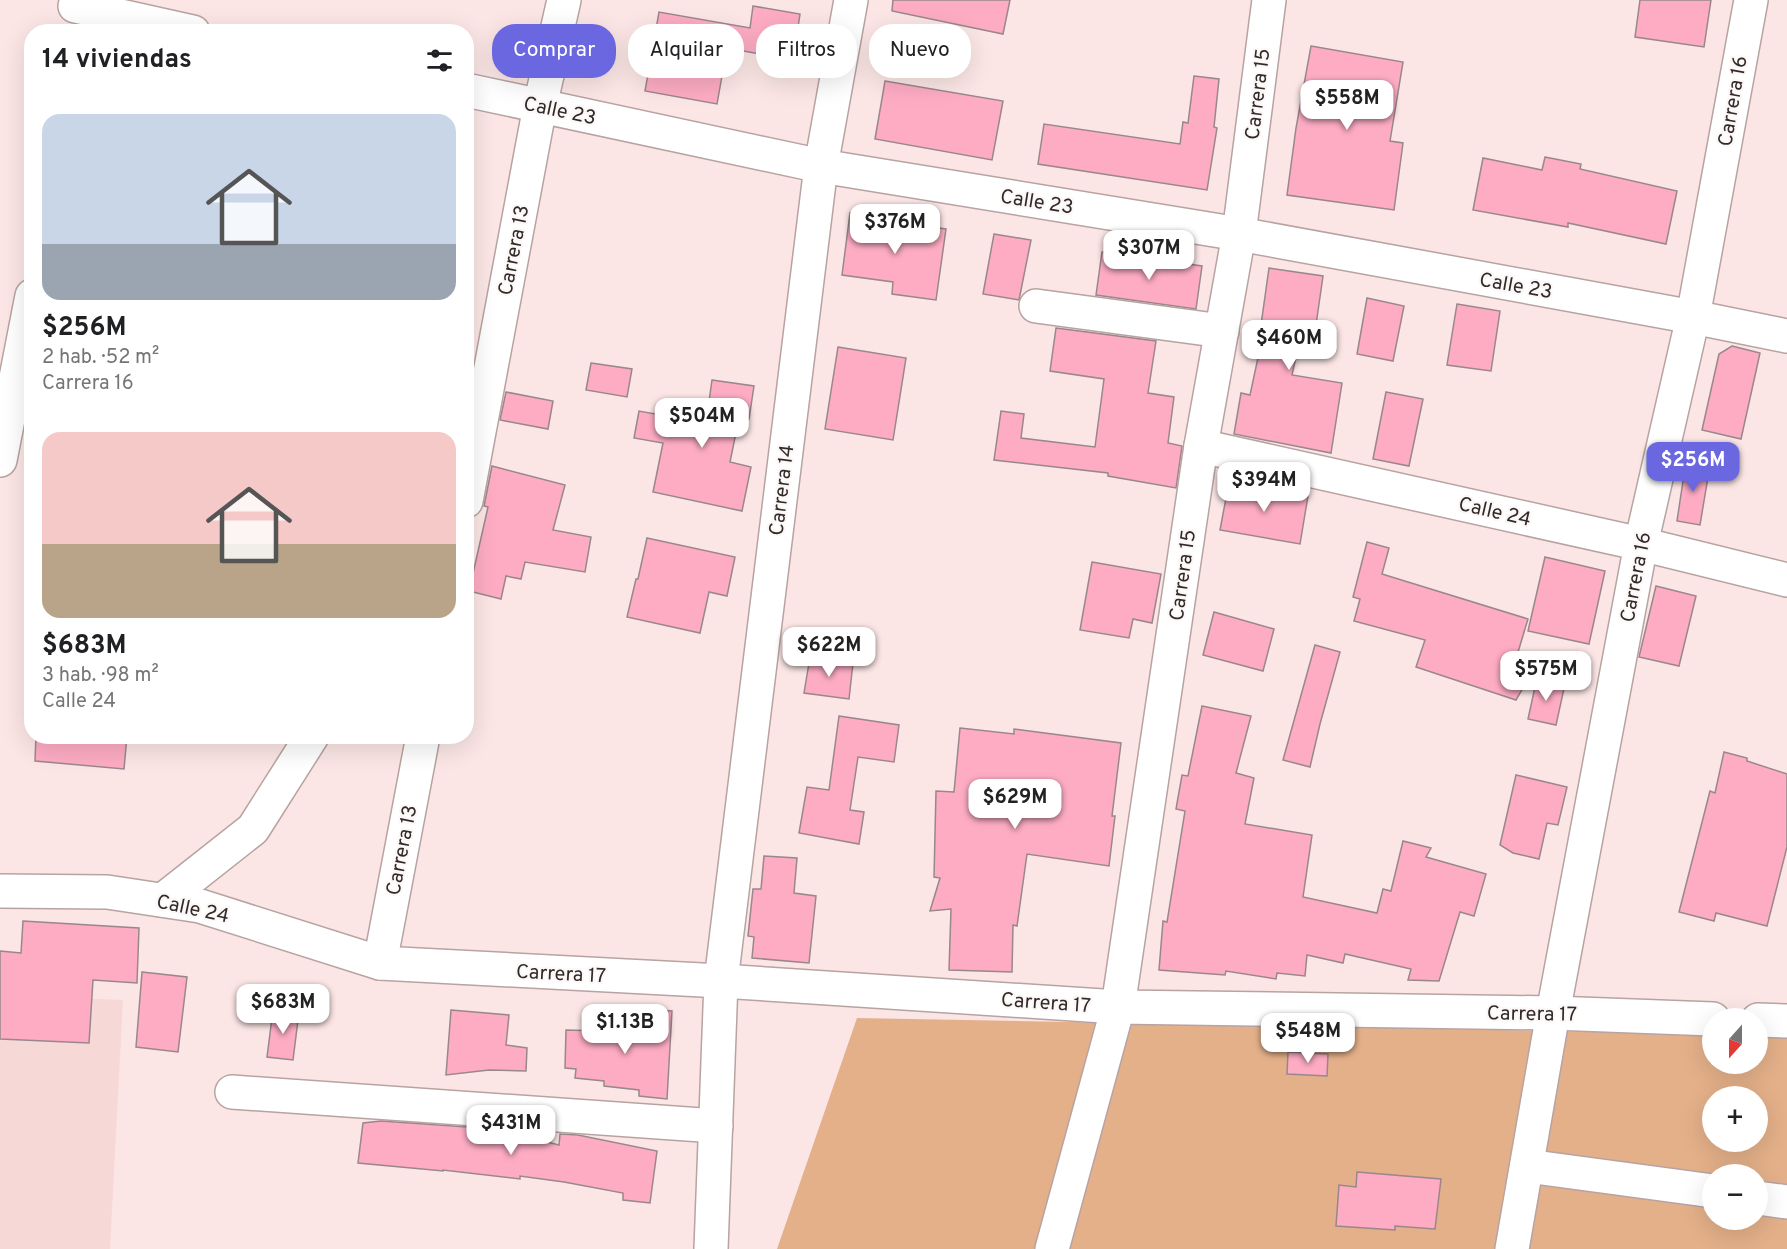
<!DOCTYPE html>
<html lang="es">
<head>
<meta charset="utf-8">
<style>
	body { margin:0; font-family:Overpass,sans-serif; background:#f2f2f2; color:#202124; height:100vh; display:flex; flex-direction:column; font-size:22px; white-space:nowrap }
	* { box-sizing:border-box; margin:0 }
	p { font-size:20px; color:#757577 }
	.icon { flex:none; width:33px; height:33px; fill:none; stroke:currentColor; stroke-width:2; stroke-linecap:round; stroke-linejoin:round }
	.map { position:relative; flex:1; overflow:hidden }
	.details { position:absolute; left:24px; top:24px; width:450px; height:720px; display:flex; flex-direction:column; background:#fff; border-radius:24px; box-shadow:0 6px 24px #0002 }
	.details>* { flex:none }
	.hud { position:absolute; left:492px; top:24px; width:570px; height:54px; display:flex; gap:12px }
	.needle { width:39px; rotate:201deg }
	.buttons { position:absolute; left:1702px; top:1008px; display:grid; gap:12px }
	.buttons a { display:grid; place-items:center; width:66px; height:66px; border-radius:50%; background:#fff; box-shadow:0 6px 24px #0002; font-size:30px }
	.price { position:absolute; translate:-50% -51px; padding:0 14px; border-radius:12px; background:#fff; color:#222; font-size:20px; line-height:39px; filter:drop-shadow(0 2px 3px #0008) }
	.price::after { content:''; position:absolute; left:50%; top:36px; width:18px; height:14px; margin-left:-9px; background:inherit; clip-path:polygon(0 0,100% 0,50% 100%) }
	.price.selected { background:#6b67e0; color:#fff }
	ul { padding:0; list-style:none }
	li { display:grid; align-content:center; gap:12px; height:318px; padding:0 18px }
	li span { display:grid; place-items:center; height:186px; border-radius:18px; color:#555 }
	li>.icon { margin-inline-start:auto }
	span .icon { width:108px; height:108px; fill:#fffc; stroke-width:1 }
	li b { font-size:26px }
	h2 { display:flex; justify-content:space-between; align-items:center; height:72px; padding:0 18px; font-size:26px }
	.tag { padding:0 21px; border-radius:24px; background:#fff; box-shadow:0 6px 24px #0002; font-size:21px; line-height:54px }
	.tag.selected { background:#6b67e0; color:#fff }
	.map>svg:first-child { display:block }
	.built { fill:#f6d8d7 }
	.green { fill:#e3b089; fill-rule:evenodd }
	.building { fill:#fdacc4; stroke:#99878c; stroke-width:1.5 }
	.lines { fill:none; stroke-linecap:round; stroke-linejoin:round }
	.minor-casing { stroke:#b7a3a2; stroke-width:36 }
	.minor { stroke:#fff; stroke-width:33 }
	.labels { text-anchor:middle; stroke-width:4.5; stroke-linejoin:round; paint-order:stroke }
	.street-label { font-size:20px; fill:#322a29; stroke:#fcf8f8 }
</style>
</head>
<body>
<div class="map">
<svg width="1787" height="1249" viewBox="0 0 1787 1249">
	<rect width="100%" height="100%" fill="#fbe6e5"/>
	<!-- built -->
	<polygon class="built" points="0,995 123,1000 110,1249 0,1249"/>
	<!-- green -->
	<path class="green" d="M 857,1018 L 1713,1034 L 1713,1064 L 1758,1064 L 1758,1034 L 1787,1035 L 1787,1249 L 777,1249 ZM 1713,1096 L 1758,1096 L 1758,1142 L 1713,1142 ZM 1713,1174 L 1758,1174 L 1758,1220 L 1713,1220 Z"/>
	<!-- building -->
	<g class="building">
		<polygon points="893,0 1010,0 1003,34 892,11"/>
		<polygon points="1640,0 1711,0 1704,47 1635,37"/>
		<polygon points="753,6 800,14 793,60 727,48 717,104 645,91 659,12 750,28"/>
		<polygon points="1311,46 1403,62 1390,141 1403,143 1394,210 1287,195 1296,128"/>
		<polygon points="1194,76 1219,79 1214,127 1217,128 1207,190 1038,164 1044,124 1180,144 1183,122 1188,123"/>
		<polygon points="885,81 1003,101 992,160 875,139"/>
		<polygon points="1545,157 1581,164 1580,169 1677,191 1666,244 1568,223 1568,227 1473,210 1483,158 1542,170"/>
		<polygon points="850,213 888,217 887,221 946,229 936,300 892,294 893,282 842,275"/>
		<polygon points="994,234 1031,240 1019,300 983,294"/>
		<polygon points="1102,252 1202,266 1196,309 1096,295"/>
		<polygon points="1269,268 1323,276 1315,332 1302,330 1292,375 1342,383 1331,453 1234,434 1241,393 1250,395 1265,325 1261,325"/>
		<polygon points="1367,298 1404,306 1393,361 1357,354"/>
		<polygon points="1457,304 1500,311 1491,371 1447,365"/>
		<polygon points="1056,328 1156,341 1148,393 1174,397 1168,443 1182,446 1176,488 1108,476 1108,473 994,460 1001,411 1024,414 1021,438 1095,447 1104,379 1050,371"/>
		<polygon points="1732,346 1760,353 1741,439 1702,430 1719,354"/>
		<polygon points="838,347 906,358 893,440 825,429"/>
		<polygon points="591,363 632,369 627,397 586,390"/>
		<polygon points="712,380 754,386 749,419 739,418 730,462 751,467 742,511 653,492 663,443 634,438 639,411 706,423"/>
		<polygon points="506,392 553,401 548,429 500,420"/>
		<polygon points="1386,392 1423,399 1409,466 1373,459"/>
		<polygon points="1686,461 1710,465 1700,525 1677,521"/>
		<polygon points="492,466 565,485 553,530 591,537 585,572 525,562 521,579 506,576 501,599 469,591 488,507 484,506"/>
		<polygon points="1229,482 1308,496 1300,544 1220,530"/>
		<polygon points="647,538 735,557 727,596 709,592 700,633 627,617 636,579 638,579"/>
		<polygon points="1367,542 1389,548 1382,574 1528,619 1512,672 1530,676 1516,700 1416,667 1425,640 1354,621 1360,599 1353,597"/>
		<polygon points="1545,557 1605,571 1589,644 1528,631"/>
		<polygon points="1092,562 1161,574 1152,623 1133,619 1129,638 1080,630"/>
		<polygon points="1656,586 1696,596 1679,666 1639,657"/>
		<polygon points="1214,612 1274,629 1263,671 1203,655"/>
		<polygon points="1315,645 1340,652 1320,724 1310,767 1283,760"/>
		<polygon points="810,657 853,663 849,699 804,693"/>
		<polygon points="1537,678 1565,684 1556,725 1528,719"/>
		<polygon points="1202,706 1251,716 1236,773 1254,778 1245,824 1312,835 1303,897 1377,913 1383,889 1391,891 1403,841 1431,848 1426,857 1486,874 1474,916 1460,912 1439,981 1408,980 1411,969 1345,954 1343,963 1307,955 1305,976 1277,973 1276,979 1226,971 1225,975 1159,970 1163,921 1167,922 1185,811 1176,809 1182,775 1188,776"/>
		<polygon points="839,716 899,725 894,762 858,757 850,810 864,812 859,844 799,833 807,787 829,790"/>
		<polygon points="960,728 1014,734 1014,729 1121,743 1112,816 1115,816 1109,866 1027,854 1017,926 1013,925 1012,972 949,970 951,909 930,911 940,878 934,877 936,791 954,792"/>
		<polygon points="36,736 127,736 124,769 35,761"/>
		<polygon points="1724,752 1747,758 1747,761 1787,774 1787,847 1767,926 1716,913 1714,921 1679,912 1710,791 1715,793"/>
		<polygon points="1516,775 1567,787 1558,825 1547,823 1539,859 1513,853 1500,845"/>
		<polygon points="764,856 797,858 794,893 816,896 809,963 752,958 754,937 748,936 753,889 761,889"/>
		<polygon points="23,921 139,928 137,983 93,980 89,1043 0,1039 0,951 21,953"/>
		<polygon points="142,972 187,977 178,1052 136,1047"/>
		<polygon points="646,1009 672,1011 667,1099 639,1096 639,1090 604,1086 604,1081 575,1078 576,1069 565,1068 566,1030 603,1031 604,1026 645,1029"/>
		<polygon points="273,1010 299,1012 293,1060 267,1057"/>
		<polygon points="451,1010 509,1015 506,1045 527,1048 526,1071 489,1070 446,1075"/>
		<polygon points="1288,1052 1328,1054 1327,1076 1287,1074"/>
		<polygon points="381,1121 496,1129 559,1145 560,1134 578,1135 657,1151 650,1203 623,1200 623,1193 564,1182 520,1176 520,1179 443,1170 443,1171 358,1163 363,1123"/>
		<polygon points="1357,1172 1441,1179 1435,1229 1395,1226 1395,1230 1336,1226 1339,1185 1356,1187"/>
	</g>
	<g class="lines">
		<!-- minor casing -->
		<g class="minor-casing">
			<g id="minor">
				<polyline points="75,6 193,32"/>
				<polyline points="466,90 821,166 1239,234 1693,317 1787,336"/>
				<polyline points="1036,306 1222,331"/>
				<polyline points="1201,446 1641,544 1787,580"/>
				<polyline points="0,460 32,296"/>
				<polyline points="466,501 540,106 564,0"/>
				<polyline points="0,891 107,892 200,906 380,963 721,981 1118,1007 1553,1013 1713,1019"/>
				<polyline points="163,900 253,829 312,736"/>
				<polyline points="380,963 423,736"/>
				<polyline points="1758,1020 1787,1021"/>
				<polyline points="232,1092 716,1126"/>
				<polyline points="1527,1166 1713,1191"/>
				<polyline points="1758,1198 1787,1202"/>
				<polyline points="711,1249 721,981 821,166 851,0"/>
				<polyline points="1052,1249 1118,1007 1201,446 1239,234 1269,0"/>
				<polyline points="1512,1249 1553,1013 1641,544 1693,317 1751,0"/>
			</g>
		</g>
		<!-- minor -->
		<use href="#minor" class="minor"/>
	</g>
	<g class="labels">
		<!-- street labels -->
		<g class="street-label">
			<text transform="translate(1257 94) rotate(-83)" y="7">Carrera 15</text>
			<text transform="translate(1732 101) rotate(-80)" y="7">Carrera 16</text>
			<text transform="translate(560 110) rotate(12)" y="7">Calle 23</text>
			<text transform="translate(1037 201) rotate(9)" y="7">Calle 23</text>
			<text transform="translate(513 250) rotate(-79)" y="7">Carrera 13</text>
			<text transform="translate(1516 285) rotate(10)" y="7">Calle 23</text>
			<text transform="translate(781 490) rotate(-83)" y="7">Carrera 14</text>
			<text transform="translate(1495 511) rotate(13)" y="7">Calle 24</text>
			<text transform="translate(1182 575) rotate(-82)" y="7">Carrera 15</text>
			<text transform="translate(1635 577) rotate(-79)" y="7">Carrera 16</text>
			<text transform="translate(401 850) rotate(-79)" y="7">Carrera 13</text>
			<text transform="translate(193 908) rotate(12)" y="7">Calle 24</text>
			<text transform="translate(561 973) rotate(3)" y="7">Carrera 17</text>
			<text transform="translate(1046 1002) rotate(4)" y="7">Carrera 17</text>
			<text transform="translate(1532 1013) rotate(1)" y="7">Carrera 17</text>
		</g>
	</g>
</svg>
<div class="buttons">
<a><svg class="needle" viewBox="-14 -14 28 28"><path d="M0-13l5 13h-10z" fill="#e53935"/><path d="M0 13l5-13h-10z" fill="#757577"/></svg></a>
<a>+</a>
<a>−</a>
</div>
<b class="price" style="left:1347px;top:131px">$558M</b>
<b class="price" style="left:895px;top:255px">$376M</b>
<b class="price" style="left:1149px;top:281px">$307M</b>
<b class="price" style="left:1289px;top:371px">$460M</b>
<b class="price" style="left:702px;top:449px">$504M</b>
<b class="price selected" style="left:1693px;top:493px">$256M</b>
<b class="price" style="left:1264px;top:513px">$394M</b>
<b class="price" style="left:829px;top:678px">$622M</b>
<b class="price" style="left:1546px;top:702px">$575M</b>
<b class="price" style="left:1015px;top:830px">$629M</b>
<b class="price" style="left:283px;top:1035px">$683M</b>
<b class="price" style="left:625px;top:1055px">$1.13B</b>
<b class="price" style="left:1308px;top:1064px">$548M</b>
<b class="price" style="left:511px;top:1156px">$431M</b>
<div class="hud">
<a class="tag selected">Comprar</a>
<a class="tag">Alquilar</a>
<a class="tag">Filtros</a>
<a class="tag">Nuevo</a>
</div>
<section class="details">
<h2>14 viviendas<svg class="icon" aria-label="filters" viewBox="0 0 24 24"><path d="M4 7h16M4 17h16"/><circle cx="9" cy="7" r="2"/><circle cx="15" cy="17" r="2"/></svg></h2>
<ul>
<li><span style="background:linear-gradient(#c9d6e8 70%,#9aa5b1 0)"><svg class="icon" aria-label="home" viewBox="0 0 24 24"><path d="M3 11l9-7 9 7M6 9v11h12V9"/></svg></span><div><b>$256M</b><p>2 hab. · 52 m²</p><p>Carrera 16</p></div></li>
<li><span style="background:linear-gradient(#f6c9c9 60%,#b9a48a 0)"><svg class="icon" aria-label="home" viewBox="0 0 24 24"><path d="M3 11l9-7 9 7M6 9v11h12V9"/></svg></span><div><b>$683M</b><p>3 hab. · 98 m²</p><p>Calle 24</p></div></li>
</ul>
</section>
</div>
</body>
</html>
